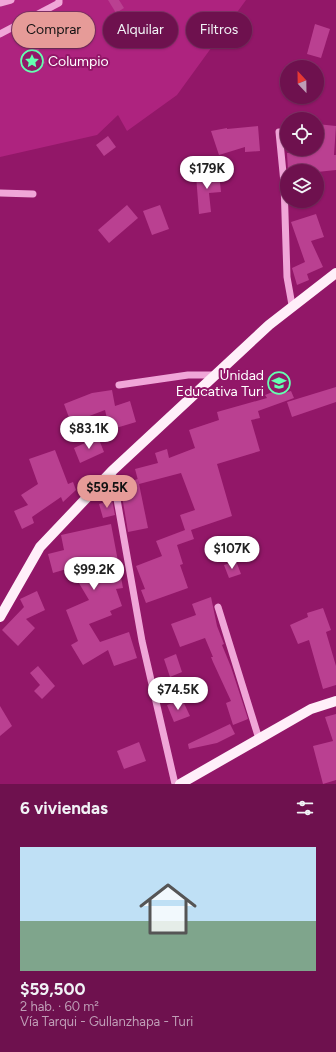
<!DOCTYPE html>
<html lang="es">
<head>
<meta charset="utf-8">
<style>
	body { margin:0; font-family:Figtree,sans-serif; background:#731a55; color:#f1f3f6; height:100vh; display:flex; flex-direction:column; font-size:15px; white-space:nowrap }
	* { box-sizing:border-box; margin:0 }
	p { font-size:13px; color:#bf9db6 }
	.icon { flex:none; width:22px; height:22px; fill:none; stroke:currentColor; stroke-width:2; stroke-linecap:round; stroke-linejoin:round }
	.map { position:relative; height:784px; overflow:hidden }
	.side { display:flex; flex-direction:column; background:#6e114e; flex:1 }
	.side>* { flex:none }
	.guide { position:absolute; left:12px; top:12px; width:312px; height:36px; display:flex; gap:8px }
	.needle { width:26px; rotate:338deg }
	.controls { position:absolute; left:280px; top:60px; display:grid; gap:8px }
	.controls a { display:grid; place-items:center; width:44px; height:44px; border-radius:50%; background:#6e114e; box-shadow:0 1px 3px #0004,0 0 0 1px #803166; font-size:20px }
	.price { position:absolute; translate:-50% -34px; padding:0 9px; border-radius:14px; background:#fff; color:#222; font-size:13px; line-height:26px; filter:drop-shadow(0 1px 2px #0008) }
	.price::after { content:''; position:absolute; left:50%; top:24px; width:12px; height:9px; margin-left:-6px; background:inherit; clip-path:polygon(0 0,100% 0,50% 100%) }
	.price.current { background:#e69b98; color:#111 }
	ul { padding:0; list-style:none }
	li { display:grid; align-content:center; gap:8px; height:212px; padding:0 20px }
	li+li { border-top:1px solid #803166 }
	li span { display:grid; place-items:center; height:124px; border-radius:0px; color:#555 }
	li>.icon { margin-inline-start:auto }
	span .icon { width:72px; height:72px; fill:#fffc; stroke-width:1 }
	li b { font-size:17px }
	h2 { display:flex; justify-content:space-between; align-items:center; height:48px; padding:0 20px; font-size:17px }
	.pill { padding:0 14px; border-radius:18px; background:#6e114e; box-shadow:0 1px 3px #0004,0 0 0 1px #803166; font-size:14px; line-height:36px }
	.pill.current { background:#e69b98; color:#111 }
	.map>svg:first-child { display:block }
	.green { fill:#ae237f }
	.building { fill:#ba4091 }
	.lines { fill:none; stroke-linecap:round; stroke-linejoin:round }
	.minor { stroke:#f0a6d8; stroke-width:7 }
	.major { stroke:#ffeff9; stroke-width:10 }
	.labels { text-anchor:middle; stroke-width:4; stroke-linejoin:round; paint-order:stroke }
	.poi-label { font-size:14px; fill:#fff; stroke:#921768; text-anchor:start }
</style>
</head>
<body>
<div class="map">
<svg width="336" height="784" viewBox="0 0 336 784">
	<rect width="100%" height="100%" fill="#921768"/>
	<!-- green -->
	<polygon class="green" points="0,0 246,0 177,95 127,131 118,115 97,135 0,157"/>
	<!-- building -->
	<g class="building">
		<polygon points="108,0 119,0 124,8 116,13"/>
		<polygon points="315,24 330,29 321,58 307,54"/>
		<polygon points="38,48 45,63 29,70 23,56"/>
		<polygon points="317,124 336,126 334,155 336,155 336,170 317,172 288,171 287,153 317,150"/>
		<polygon points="258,126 260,151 245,152 245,147 219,155 211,131 227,128 227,129"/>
		<polygon points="108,136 116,147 104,156 96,145"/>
		<polygon points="219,173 221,192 209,193 211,212 199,214 196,175"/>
		<polygon points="127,205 138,218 109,243 98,230"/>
		<polygon points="160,205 169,229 152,235 143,211"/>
		<polygon points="316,214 324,237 311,241 323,267 307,274 309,280 297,285 292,268 305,262 291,222"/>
		<polygon points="336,387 336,402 292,417 287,402"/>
		<polygon points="280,389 281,394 291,391 294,398 258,411 260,418 251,420 260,451 217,464 232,516 191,530 194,539 177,545 183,564 180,565 188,588 146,603 141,590 145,589 136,566 162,556 156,541 185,530 180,515 195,510 181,473 139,484 135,469 158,463 155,453 167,449 169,458 195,448 189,430 219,420 217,412 267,398 265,395"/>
		<polygon points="112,390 115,406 130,401 136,422 116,428 114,421 108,423 105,410 71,423 64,404 92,393"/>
		<polygon points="98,437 104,452 80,463 74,448"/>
		<polygon points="55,450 68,484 73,482 76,490 63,502 61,497 32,517 34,523 22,529 14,511 28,505 21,495 38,484 29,459"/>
		<polygon points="138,479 148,528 128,532 120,484"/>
		<polygon points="112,500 115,515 103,518 99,504"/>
		<polygon points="111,524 123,588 116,589 122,606 110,611 112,615 89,624 100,642 129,632 137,658 114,666 108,650 83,665 71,645 78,641 66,610 89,600 70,568 53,573 48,554 64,550 61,535"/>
		<polygon points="236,561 241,574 229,578 224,565"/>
		<polygon points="37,591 45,610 26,619 35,628 18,646 2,630 24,607 20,599"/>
		<polygon points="211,597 217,626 224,644 222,645 231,667 248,719 233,725 226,703 231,701 213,662 211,657 213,657 205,638 180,647 171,624 196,615 192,604"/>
		<polygon points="323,608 331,630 326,632 336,666 336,685 323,689 309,640 298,644 290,625 308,617 307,613"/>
		<polygon points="176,654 182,672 170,677 164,659"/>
		<polygon points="38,666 55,686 42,699 34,691 40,685 30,673"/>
		<polygon points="182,699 190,716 174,722 167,705"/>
		<polygon points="0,706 12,726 0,736"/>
		<polygon points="336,714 336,780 323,784 313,746 333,741 325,717"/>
		<polygon points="230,724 235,734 217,743 189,749 188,744"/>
		<polygon points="139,742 146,761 124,769 117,751"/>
	</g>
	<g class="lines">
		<!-- minor -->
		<g class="minor">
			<polyline points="0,3 11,0"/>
			<polyline points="0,34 59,3 59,0"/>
			<polyline points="279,132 284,183 287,277 292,305"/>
			<polyline points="0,193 33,194"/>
			<polyline points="119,385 188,375 214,375"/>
			<polyline points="112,471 142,641 175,784"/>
			<polyline points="218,607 259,739"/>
		</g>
		<!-- major -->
		<g class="major">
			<polyline points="0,617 40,547 112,471 269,325 336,273"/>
			<polyline points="180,784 311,709 336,701"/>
		</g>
	</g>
	<!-- icons -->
	<defs>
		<g id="sight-ring" transform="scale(1.15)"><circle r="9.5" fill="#921768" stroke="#65ffb1" stroke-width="1.5"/><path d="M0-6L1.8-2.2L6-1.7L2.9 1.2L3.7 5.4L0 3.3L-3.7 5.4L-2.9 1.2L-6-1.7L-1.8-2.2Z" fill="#65ffb1"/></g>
		<g id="school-ring" transform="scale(1.15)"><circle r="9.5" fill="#921768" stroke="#65ffb1" stroke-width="1.5"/><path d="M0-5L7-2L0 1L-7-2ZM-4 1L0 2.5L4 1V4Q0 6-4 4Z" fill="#65ffb1"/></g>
	</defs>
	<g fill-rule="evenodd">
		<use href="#sight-ring" x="32" y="61"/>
		<use href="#school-ring" x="279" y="383"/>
	</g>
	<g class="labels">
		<!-- poi labels -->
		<g class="poi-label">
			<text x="48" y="66">Columpio</text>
			<text x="264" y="380" text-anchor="end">Unidad<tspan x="264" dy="16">Educativa Turi</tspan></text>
		</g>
	</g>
</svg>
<div class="controls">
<a><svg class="needle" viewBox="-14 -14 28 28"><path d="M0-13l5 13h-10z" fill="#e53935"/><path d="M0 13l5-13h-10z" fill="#bf9db6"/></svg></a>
<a><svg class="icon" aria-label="locate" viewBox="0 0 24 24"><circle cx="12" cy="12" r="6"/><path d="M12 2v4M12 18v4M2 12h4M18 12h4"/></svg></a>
<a><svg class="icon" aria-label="layers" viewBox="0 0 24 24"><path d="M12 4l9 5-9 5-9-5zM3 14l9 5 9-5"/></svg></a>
</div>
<b class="price" style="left:207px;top:190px">$179K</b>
<b class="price" style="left:89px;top:450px">$83.1K</b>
<b class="price current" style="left:107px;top:509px">$59.5K</b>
<b class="price" style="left:232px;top:570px">$107K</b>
<b class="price" style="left:94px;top:591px">$99.2K</b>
<b class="price" style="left:178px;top:711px">$74.5K</b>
<div class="guide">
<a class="pill current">Comprar</a>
<a class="pill">Alquilar</a>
<a class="pill">Filtros</a>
</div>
</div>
<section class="side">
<h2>6 viviendas<svg class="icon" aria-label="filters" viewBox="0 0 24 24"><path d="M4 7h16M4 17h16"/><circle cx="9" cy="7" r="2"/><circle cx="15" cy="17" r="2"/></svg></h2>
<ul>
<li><span style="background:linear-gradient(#bfe0f5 60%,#7fa58c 0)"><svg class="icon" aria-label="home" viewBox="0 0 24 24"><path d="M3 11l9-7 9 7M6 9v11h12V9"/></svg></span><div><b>$59,500</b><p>2 hab. · 60 m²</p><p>Vía Tarqui - Gullanzhapa - Turi</p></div></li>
</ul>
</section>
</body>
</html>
